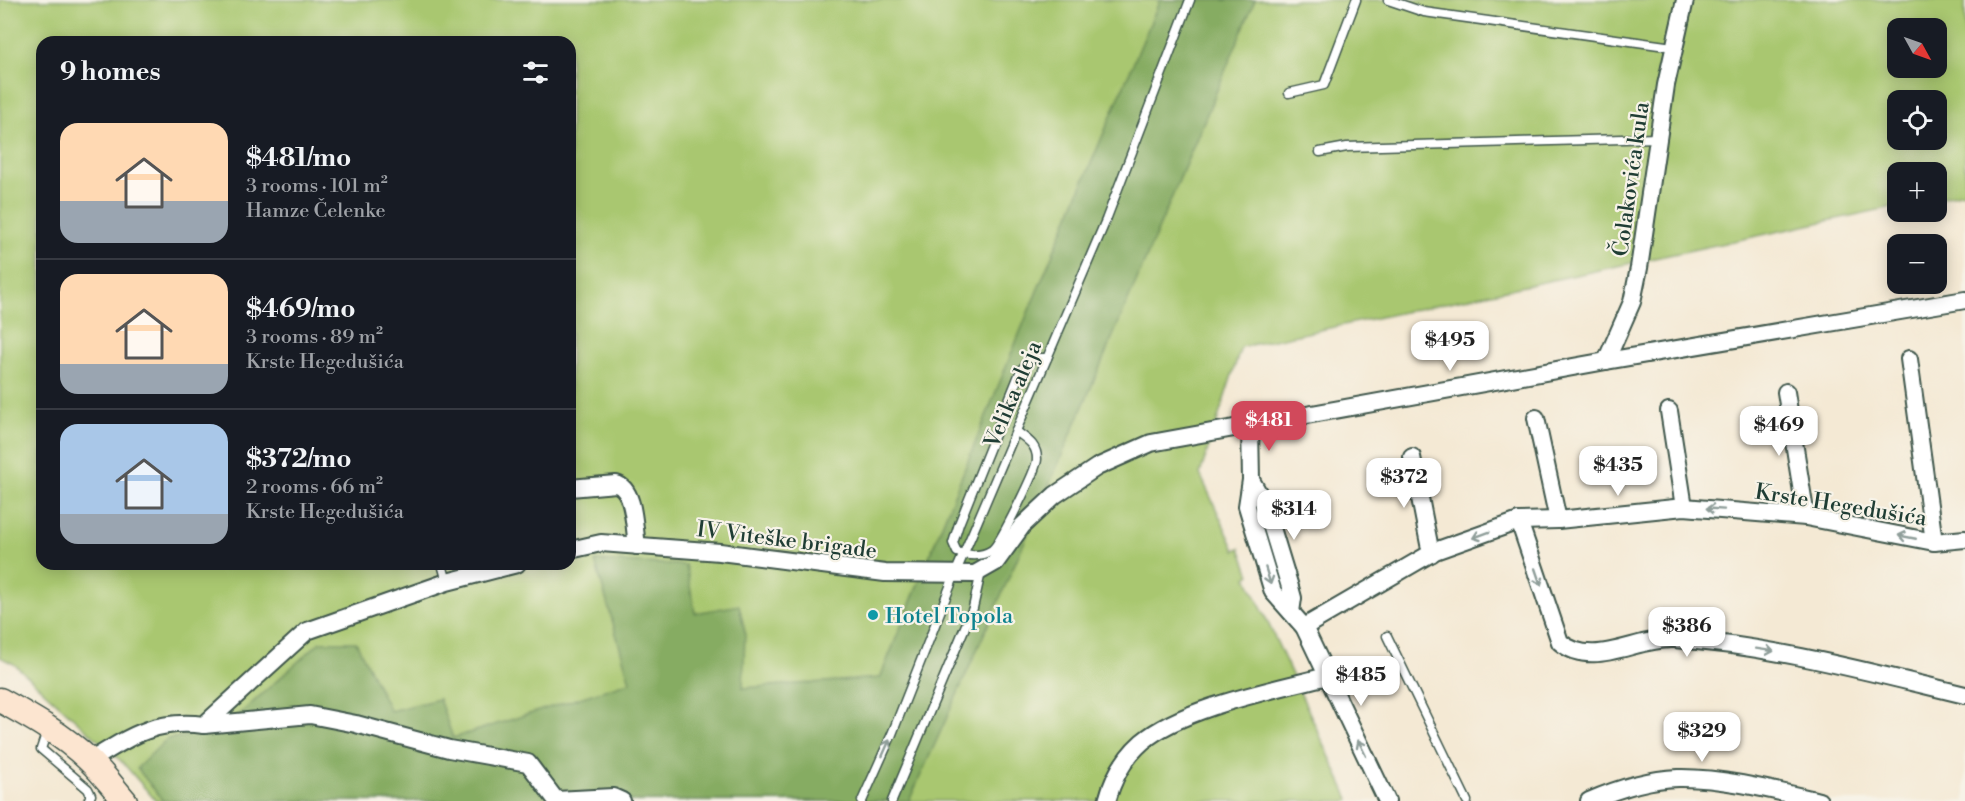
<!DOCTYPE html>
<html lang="en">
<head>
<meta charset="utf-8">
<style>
	body { margin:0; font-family:"Libre Bodoni",serif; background:#242831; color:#f1f3f6; height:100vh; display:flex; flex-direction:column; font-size:22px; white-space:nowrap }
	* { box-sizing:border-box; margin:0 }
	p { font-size:20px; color:#9ea1a6 }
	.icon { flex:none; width:33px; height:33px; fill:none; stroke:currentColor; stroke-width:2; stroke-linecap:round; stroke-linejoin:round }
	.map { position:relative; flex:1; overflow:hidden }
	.panel { position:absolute; left:36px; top:36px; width:540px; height:534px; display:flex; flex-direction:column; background:#171b24; border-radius:18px; box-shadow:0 3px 15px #0003 }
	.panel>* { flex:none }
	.needle { width:39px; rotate:130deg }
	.fabs { position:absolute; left:1887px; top:18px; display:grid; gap:12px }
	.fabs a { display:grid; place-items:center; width:60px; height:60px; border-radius:12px; background:#171b24; box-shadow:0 3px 15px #0003; font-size:30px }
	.price { position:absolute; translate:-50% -51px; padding:0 14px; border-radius:12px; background:#fff; color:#222; font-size:20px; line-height:39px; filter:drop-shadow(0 2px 3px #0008) }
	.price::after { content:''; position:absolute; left:50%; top:36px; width:18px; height:14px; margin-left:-9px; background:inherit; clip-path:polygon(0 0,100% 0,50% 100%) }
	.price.current { background:#d1495b; color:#fff }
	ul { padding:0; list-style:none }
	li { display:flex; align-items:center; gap:18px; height:150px; padding:0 24px }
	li+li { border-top:2px solid #363941 }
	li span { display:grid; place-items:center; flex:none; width:168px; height:120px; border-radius:18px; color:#555 }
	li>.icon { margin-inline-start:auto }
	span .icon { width:72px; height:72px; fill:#fffc; stroke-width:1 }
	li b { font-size:26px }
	h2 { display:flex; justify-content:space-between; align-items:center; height:72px; padding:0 24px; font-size:26px }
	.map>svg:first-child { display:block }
	.green { fill:#a9c76f; stroke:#648252; stroke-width:1.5; fill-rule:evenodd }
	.forest { fill:#86ac62; stroke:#52744b; stroke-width:1.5 }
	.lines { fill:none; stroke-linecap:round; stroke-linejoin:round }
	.lane-casing { stroke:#3f574c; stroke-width:11 }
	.street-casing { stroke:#3f574c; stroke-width:20 }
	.secondary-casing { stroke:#3f574c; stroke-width:27 }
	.lane { stroke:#fff; stroke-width:8 }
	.street { stroke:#fff; stroke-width:16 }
	.secondary { stroke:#fce5d0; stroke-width:24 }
	.oneway { stroke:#8f9e9a }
	.culture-dot { fill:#0f9aa8; stroke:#f7f3e8; stroke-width:2 }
	.labels { text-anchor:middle; stroke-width:4.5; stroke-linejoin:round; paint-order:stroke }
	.street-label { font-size:22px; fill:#1f3d34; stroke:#f7f3e8 }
	.culture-label { font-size:22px; fill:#0d838f; stroke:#f7f3e8; text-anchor:start }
</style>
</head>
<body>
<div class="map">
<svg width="1965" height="801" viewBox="0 0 1965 801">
	<rect width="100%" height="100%" fill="#f7f3e8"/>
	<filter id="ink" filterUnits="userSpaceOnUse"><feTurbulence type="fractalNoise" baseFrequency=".0167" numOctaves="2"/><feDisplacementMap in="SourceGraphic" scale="12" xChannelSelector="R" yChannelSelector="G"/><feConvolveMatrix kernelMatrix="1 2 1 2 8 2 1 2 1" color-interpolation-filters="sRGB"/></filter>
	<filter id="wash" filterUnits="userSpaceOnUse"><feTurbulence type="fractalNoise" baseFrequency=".008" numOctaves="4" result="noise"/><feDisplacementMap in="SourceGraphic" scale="24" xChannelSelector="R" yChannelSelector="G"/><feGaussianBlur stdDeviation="1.35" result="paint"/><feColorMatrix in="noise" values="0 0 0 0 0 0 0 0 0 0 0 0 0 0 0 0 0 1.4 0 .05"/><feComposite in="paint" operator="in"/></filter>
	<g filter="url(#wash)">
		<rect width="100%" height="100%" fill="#f4e9d4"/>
		<!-- green -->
		<path class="green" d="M 0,0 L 1965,0 L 1965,192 L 1937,198 L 1936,172 L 1898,172 L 1897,206 L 1241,347 L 1200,474 L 1235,550 L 1240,548 L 1250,575 L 1247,577 L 1350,801 L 156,801 L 123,763 L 14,664 L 0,657 ZM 1898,28 L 1936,28 L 1936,68 L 1898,68 ZM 42,42 L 570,42 L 570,564 L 42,564 ZM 1898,100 L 1936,100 L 1936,140 L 1898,140 Z"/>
		<!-- forest -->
		<path class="forest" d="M 1160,0 L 1255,0 C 1142,268 1030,536 909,801 L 163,801 L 137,768 L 167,739 L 222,730 L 320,642 L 356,642 L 390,711 L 439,699 L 453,738 L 630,682 L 595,561 L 686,565 L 695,613 L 739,605 L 745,632 L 743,688 L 880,678 L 1029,310 Z"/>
	</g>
	<g filter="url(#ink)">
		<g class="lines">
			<!-- lane casing -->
			<g class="lane-casing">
				<g id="lane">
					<polyline points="1388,0 1424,12 1673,47"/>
					<polyline points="1289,93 1324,85 1356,0"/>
					<polyline points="1320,152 1347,147 1658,138"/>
					<path d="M 1016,431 C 1026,439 1037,444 1037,459 C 1037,469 1000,544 992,550 C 981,557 968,556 957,552 L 953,543 L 959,524 L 1021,370 L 1032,358 L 1047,358"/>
					<polyline points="442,564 447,582"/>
					<polyline points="1387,636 1467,801"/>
					<polyline points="47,731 41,749 88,789 91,795 88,801"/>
					<polyline points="862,801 892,734 955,574 1106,220 1190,0"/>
					<polyline points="892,801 973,608 981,572"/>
				</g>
			</g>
			<!-- street casing -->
			<g class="street-casing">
				<g id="street">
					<polyline points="1909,359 1934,542"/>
					<polyline points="1606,361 1632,302 1639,268 1666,85 1685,0"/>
					<polyline points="1786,392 1806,517"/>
					<polyline points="1669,411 1684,507"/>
					<polyline points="1536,418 1558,520"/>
					<polyline points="1250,426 1251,480 1247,506 1273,592 1304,627 1387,801"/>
					<polyline points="1412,457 1431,554"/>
					<polyline points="1251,480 1265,505 1290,587 1293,598 1291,612"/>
					<path d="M 570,488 L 616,484 C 635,489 634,528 637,546"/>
					<path d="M 1519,521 L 1560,642 C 1593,670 1636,637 1674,639 C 1773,646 1869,672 1965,695"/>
					<polyline points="570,550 601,543 720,552 885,573 975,574 996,562 1022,526 1055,495 1097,467 1151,443 1606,361 1965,300"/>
					<polyline points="1304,627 1435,551 1519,521 1558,520 1684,507 1806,517 1934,542 1965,539"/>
					<polyline points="204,725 310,715 356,724 449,749 528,763 556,800 613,797 622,801"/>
					<path d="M 90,761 C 131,736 155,719 204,725 L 307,631 L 447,582 L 517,564"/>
					<path d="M 1107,801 C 1113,778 1124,758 1142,742 C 1183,707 1274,690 1327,676"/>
					<path d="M 1589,801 C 1617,789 1647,779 1678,778 C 1721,777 1776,791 1819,801"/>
				</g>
			</g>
			<!-- secondary casing -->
			<g class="secondary-casing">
				<path id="secondary" d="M 0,700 C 31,717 63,735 88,759 C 102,772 113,787 125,801"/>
			</g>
			<!-- lane -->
			<use href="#lane" class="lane"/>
			<!-- street -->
			<use href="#street" class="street"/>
			<!-- secondary -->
			<use href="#secondary" class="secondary"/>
		</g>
		<!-- one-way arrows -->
		<defs><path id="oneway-shaft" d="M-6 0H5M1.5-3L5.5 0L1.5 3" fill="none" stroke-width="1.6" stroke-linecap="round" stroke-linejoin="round" transform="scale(1.5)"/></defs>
		<g class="oneway">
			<use href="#oneway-shaft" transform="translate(1715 509) rotate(-176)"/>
			<use href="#oneway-shaft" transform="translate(1481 535) rotate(160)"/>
			<use href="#oneway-shaft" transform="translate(1907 537) rotate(-169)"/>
			<use href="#oneway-shaft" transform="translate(1268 576) rotate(73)"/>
			<use href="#oneway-shaft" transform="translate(1538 577) rotate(71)"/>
			<use href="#oneway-shaft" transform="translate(1765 650) rotate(9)"/>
			<use href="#oneway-shaft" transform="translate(886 748) rotate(-66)"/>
			<use href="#oneway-shaft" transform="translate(1362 748) rotate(-116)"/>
		</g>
	</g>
	<!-- markers -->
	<circle class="culture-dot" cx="873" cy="615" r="6"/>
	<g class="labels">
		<!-- street labels -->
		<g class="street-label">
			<text transform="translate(1630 179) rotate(-82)" y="8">Čolakovića kula</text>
			<text transform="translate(1012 394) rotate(-67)" y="8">Velika aleja</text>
			<text transform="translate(1841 504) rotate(9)" y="8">Krste Hegedušića</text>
			<text transform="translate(787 539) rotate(7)" y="8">IV Viteške brigade</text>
		</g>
		<!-- culture labels -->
		<g class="culture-label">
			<text x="885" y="623">Hotel Topola</text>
		</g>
	</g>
</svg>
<div class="fabs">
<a><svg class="needle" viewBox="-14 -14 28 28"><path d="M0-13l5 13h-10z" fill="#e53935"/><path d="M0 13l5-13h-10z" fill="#9ea1a6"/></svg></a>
<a><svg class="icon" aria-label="locate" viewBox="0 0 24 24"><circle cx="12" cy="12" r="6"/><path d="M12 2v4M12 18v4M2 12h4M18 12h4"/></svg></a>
<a>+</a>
<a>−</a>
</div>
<b class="price" style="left:1450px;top:372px">$495</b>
<b class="price current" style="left:1269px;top:452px">$481</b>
<b class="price" style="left:1779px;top:457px">$469</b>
<b class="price" style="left:1618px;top:497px">$435</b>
<b class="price" style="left:1404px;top:509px">$372</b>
<b class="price" style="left:1294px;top:541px">$314</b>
<b class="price" style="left:1687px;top:658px">$386</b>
<b class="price" style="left:1361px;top:707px">$485</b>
<b class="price" style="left:1702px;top:763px">$329</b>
<section class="panel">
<h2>9 homes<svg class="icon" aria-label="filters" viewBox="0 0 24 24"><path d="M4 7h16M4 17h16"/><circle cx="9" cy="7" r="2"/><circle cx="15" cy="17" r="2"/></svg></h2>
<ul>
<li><span style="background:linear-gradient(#ffd9b3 65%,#9aa5b1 0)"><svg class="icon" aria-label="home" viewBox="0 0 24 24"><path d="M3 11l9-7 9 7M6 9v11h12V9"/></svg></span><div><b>$481/mo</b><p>3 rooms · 101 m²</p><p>Hamze Čelenke</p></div></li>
<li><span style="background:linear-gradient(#ffd9b3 75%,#9aa5b1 0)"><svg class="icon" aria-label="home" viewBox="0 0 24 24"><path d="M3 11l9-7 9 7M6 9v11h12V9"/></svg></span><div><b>$469/mo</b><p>3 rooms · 89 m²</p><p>Krste Hegedušića</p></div></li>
<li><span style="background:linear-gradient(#a9c7e8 75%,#9aa5b1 0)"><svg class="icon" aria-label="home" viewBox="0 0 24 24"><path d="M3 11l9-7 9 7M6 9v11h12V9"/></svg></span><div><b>$372/mo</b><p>2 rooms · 66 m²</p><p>Krste Hegedušića</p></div></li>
</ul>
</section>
</div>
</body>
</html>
